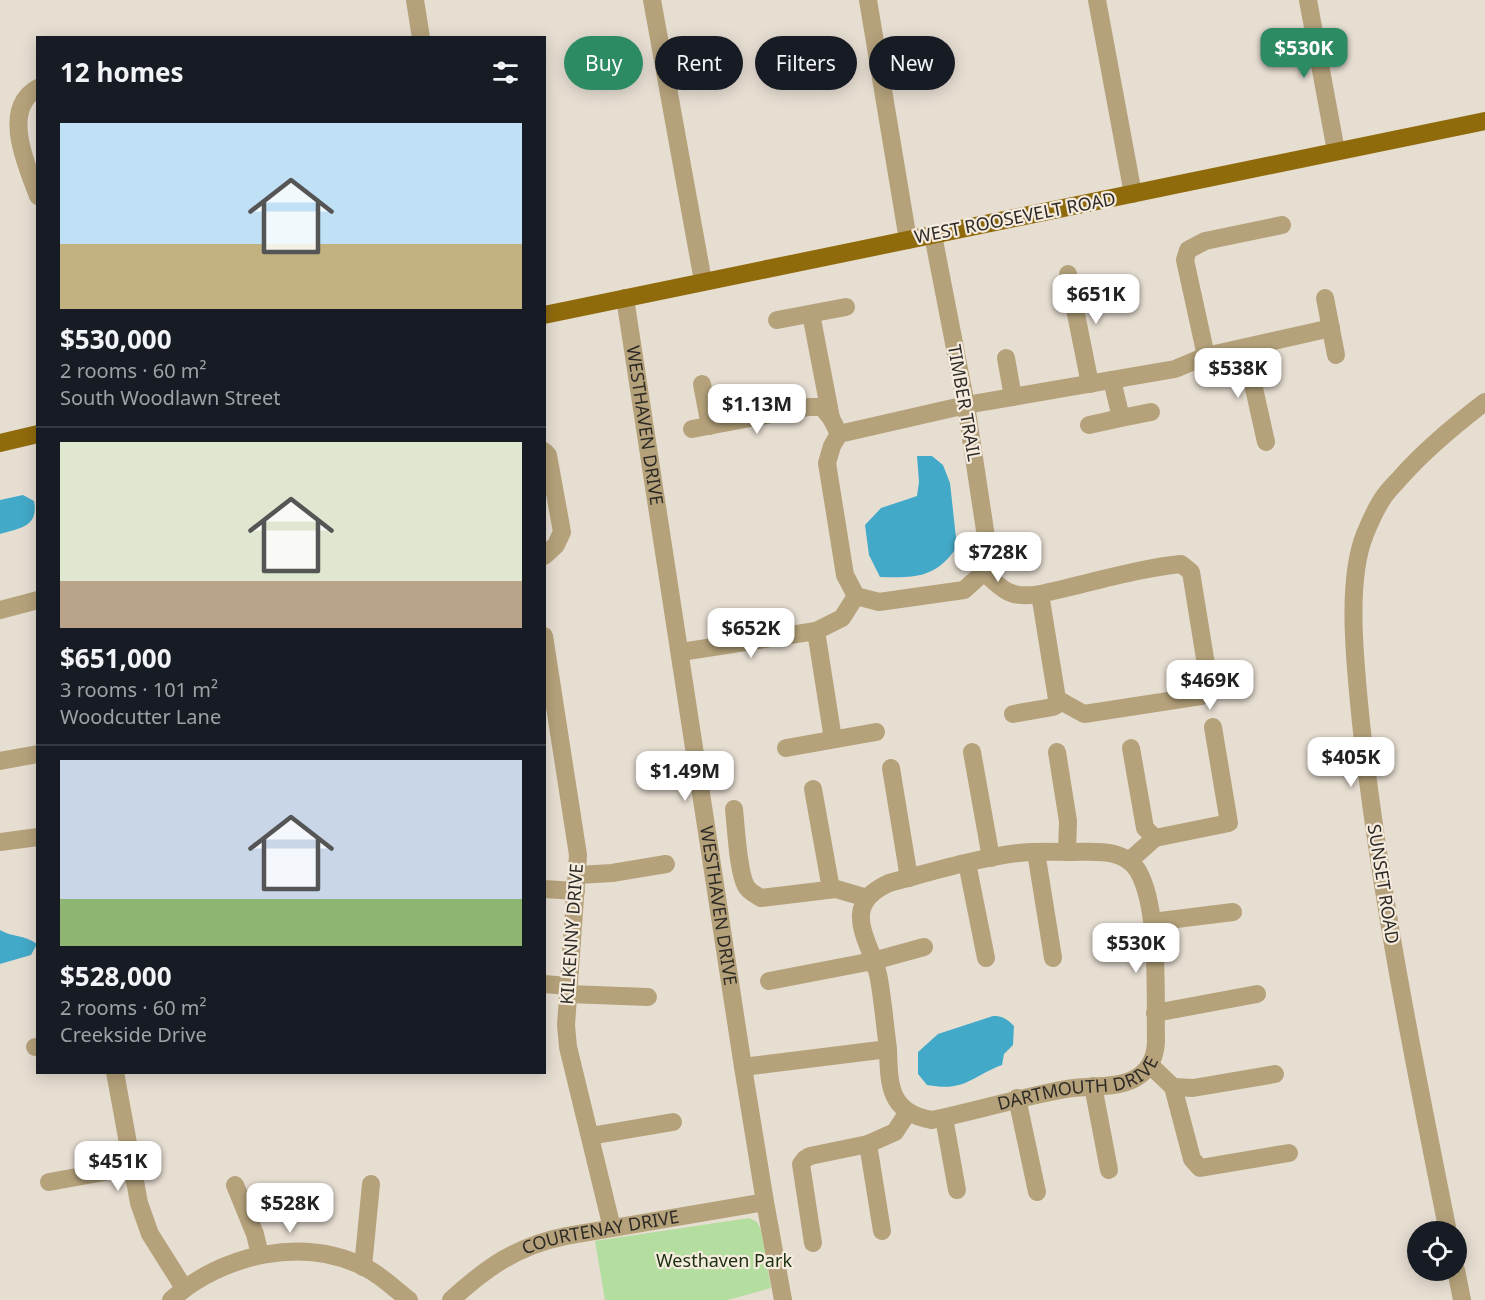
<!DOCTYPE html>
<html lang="en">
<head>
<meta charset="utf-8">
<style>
	body { margin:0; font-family:"Noto Sans",sans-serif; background:#20242c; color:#f1f3f6; height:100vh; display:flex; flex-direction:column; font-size:22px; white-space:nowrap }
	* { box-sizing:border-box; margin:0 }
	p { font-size:20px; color:#9ea1a6 }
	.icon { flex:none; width:33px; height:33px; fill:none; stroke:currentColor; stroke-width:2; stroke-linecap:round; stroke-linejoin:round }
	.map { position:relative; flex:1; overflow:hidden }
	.sheet { position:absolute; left:36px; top:36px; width:510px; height:1038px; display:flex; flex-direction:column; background:#171b24; border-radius:0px; box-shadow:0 3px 15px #0003 }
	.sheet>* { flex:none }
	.banner { position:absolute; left:564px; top:36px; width:570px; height:54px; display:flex; gap:12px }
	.fabs { position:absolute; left:1407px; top:1221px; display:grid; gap:12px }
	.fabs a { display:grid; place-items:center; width:60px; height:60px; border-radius:50%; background:#171b24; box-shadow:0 3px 15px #0003; font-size:30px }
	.price { position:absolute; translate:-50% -51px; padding:0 14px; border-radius:12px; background:#fff; color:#222; font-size:20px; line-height:39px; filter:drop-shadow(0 2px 3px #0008) }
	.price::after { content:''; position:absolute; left:50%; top:36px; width:18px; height:14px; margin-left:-9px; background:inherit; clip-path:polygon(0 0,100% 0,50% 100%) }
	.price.active { background:#2c8b63; color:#fff }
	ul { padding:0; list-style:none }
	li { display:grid; align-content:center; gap:12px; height:318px; padding:0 24px }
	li+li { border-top:2px solid #363941 }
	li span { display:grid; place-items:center; height:186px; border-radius:0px; color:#555 }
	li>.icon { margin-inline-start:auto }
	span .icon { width:108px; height:108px; fill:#fffc; stroke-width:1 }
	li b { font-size:26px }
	h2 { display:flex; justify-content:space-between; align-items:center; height:72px; padding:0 24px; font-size:26px }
	.pill { padding:0 21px; border-radius:27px; background:#171b24; box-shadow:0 3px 15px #0003; font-size:21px; line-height:54px }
	.pill.active { background:#2c8b63; color:#fff }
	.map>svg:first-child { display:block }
	.green { fill:#b3de9f }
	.water { fill:#43a9c8 }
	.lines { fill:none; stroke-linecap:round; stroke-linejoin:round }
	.minor { stroke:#b5a27b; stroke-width:18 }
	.major { stroke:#906b0c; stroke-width:18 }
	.labels { text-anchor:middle; stroke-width:4.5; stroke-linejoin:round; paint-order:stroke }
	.street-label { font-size:18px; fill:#2e2a25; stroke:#f5ecdf }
	.park-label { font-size:18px; fill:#1a300e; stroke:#f5ecdf }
</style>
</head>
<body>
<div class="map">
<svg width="1485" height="1300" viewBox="0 0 1485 1300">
	<rect width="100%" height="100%" fill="#e7ded2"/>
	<!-- green -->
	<polygon class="green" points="749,1218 757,1222 761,1230 771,1288 728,1300 605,1300 595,1241"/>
	<!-- water -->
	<g class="water">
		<path d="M 917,456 L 932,456 L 943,465 L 950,483 L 957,547 C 936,578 915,578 880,577 L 869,555 L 865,525 L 881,508 L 917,496 L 919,482 Z"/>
		<path d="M 23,495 L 34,501 C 39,527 20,528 0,534 L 0,500 Z"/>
		<path d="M 0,930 C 14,938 23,934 37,944 L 31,955 L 0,964 Z"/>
		<path d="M 993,1016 C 1003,1016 1007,1019 1014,1026 L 1013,1045 L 1004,1054 L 1002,1065 C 970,1077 966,1092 927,1085 L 918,1074 L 918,1052 L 938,1034 Z"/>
	</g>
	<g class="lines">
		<!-- minor -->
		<g class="minor">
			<polyline points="415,0 421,38"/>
			<polyline points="652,0 703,281"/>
			<polyline points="868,0 908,240"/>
			<polyline points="1097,0 1133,194"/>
			<polyline points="1308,0 1336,151"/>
			<path d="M 38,88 C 0,109 27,166 38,196"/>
			<polyline points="1068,274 1090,384"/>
			<path id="s1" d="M 625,298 L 743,1067 L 765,1202 L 783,1300"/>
			<polyline points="1325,298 1336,355"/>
			<polyline points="811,314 831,418 839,434 966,405 1175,369 1206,356 1331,328"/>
			<polyline points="777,320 846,307"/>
			<polyline points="1245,348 1266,442"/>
			<polyline points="1206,356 1185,260 1188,250 1205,241 1282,225"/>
			<polyline points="1006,358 1013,397"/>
			<polyline points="702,384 710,426"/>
			<polyline points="1121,418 1151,412"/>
			<polyline points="1089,425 1121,418 1112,380"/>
			<polyline points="692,429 809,407 822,407 831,418"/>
			<polyline points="839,434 832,446 827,463 845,575 856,596 879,602 964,590 984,572 988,550 966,405 933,235"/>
			<polyline points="544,451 548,455 562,532 556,545 544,556"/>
			<path d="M 984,572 C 1003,591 1012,599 1040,594 L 1057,699 L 1084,714 L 1201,696 L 1209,683 L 1191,572 L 1181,564 C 1134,569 1087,584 1040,594"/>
			<polyline points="0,610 38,600"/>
			<polyline points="544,636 578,855 566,1025 568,1047 612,1228"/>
			<polyline points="681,652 816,631"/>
			<polyline points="1013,714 1053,707 1062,702"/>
			<polyline points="833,739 816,631 842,618 856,596"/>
			<polyline points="786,748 876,732"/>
			<polyline points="1131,748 1145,828 1155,838"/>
			<polyline points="972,752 991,858"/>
			<polyline points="1057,752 1068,821 1067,852"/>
			<polyline points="0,761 38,754"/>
			<polyline points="891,768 909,878"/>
			<polyline points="813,789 831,889"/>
			<path d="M 734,809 C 736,827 738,872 746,886 C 749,892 755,894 761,898 L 836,889 L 867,898"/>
			<polyline points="0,842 38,837"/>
			<polyline points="1036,852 1053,958"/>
			<polyline points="1129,861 1155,838 1229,823 1213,727"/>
			<polyline points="967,863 986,958"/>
			<polyline points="578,875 612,873 666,864"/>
			<polyline points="544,889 576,891"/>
			<polyline points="1152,922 1233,912"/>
			<polyline points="769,981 873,961 924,947"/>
			<polyline points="544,984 568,986"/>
			<polyline points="568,994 648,997"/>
			<polyline points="1155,1013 1257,994"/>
			<polyline points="35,1047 38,1047"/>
			<polyline points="1150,1065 1173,1087 1192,1159 1200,1168 1289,1153"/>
			<path id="s2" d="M 743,1067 L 888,1049 C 889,1085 889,1113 932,1120 C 977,1111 1021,1097 1066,1089 C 1087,1085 1114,1089 1134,1079 C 1149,1071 1155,1059 1156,1042 C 1155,998 1160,909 1138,871 C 1124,848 1096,852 1072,852 C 1054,852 1036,851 1018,853 C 974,859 931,872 889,883 C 836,907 873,943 879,979 C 883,1002 885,1026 888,1049"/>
			<polyline points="115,1072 139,1203 150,1234 184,1288"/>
			<polyline points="1093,1086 1109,1170"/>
			<polyline points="1173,1087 1193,1088 1275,1074"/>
			<polyline points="1017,1098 1037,1192"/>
			<polyline points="944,1118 957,1190"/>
			<polyline points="590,1136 673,1122"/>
			<polyline points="868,1144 882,1231"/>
			<polyline points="49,1182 132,1167"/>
			<polyline points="235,1185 255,1234 260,1255"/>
			<path d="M 1448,1232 C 1414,1062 1380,895 1361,723 C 1356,670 1345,583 1365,534 C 1370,522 1376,508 1383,498 C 1388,490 1395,484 1401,477 C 1426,449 1455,425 1485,402"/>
			<polyline points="813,1243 801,1164 805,1159 810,1156 868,1144 895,1132 908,1112"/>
			<polyline points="363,1267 371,1184"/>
			<polyline points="1456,1270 1462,1300"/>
			<path d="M 171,1300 C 222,1254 305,1235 368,1269 C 383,1277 396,1290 409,1300"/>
			<path id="s3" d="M 451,1300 C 487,1267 517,1246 566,1236 L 765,1202"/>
		</g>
		<!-- major -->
		<g class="major">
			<polyline points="544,315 1485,121"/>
			<polyline points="0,443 38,434"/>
		</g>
	</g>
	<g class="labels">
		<!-- street labels -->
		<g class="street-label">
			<text transform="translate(1015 218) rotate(-11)" y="6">WEST ROOSEVELT ROAD</text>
			<text transform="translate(964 403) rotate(80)" y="6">TIMBER TRAIL</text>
			<text dy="6" stroke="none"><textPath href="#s1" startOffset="129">WESTHAVEN DRIVE</textPath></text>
			<text transform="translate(1383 884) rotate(81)" y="6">SUNSET ROAD</text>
			<text dy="6" stroke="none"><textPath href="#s1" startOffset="615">WESTHAVEN DRIVE</textPath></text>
			<text transform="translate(572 934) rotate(-86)" y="6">KILKENNY DRIVE</text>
			<text dy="6" stroke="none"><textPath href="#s2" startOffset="392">DARTMOUTH DRIVE</textPath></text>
			<text dy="6" stroke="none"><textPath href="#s3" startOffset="168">COURTENAY DRIVE</textPath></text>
		</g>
		<!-- park labels -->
		<g class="park-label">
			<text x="724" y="1267">Westhaven Park</text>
		</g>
	</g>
</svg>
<div class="fabs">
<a><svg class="icon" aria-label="locate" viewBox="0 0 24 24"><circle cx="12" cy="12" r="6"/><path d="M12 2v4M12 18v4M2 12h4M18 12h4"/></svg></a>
</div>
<b class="price active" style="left:1304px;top:79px">$530K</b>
<b class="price" style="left:1096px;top:325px">$651K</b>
<b class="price" style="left:1238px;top:399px">$538K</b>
<b class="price" style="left:757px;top:435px">$1.13M</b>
<b class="price" style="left:998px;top:583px">$728K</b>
<b class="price" style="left:751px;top:659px">$652K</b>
<b class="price" style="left:1210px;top:711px">$469K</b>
<b class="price" style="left:1351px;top:788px">$405K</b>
<b class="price" style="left:685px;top:802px">$1.49M</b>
<b class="price" style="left:1136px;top:974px">$530K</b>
<b class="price" style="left:118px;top:1192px">$451K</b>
<b class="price" style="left:290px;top:1234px">$528K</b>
<div class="banner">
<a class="pill active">Buy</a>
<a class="pill">Rent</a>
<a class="pill">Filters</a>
<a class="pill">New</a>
</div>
<section class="sheet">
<h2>12 homes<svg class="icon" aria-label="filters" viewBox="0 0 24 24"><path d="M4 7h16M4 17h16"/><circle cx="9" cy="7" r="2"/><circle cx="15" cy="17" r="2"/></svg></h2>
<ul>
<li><span style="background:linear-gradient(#bfe0f5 65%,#c2b280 0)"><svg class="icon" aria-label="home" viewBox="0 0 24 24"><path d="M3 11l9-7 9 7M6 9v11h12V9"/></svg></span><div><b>$530,000</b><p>2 rooms · 60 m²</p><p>South Woodlawn Street</p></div></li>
<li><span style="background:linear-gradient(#dfe7d0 75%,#b9a48a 0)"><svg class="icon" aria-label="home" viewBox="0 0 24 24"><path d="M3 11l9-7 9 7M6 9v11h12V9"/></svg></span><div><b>$651,000</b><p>3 rooms · 101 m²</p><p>Woodcutter Lane</p></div></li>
<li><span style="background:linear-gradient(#c9d6e8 75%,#8fb573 0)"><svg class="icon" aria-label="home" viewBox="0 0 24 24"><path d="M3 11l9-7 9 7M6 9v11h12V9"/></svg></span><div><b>$528,000</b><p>2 rooms · 60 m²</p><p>Creekside Drive</p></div></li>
</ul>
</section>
</div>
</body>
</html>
